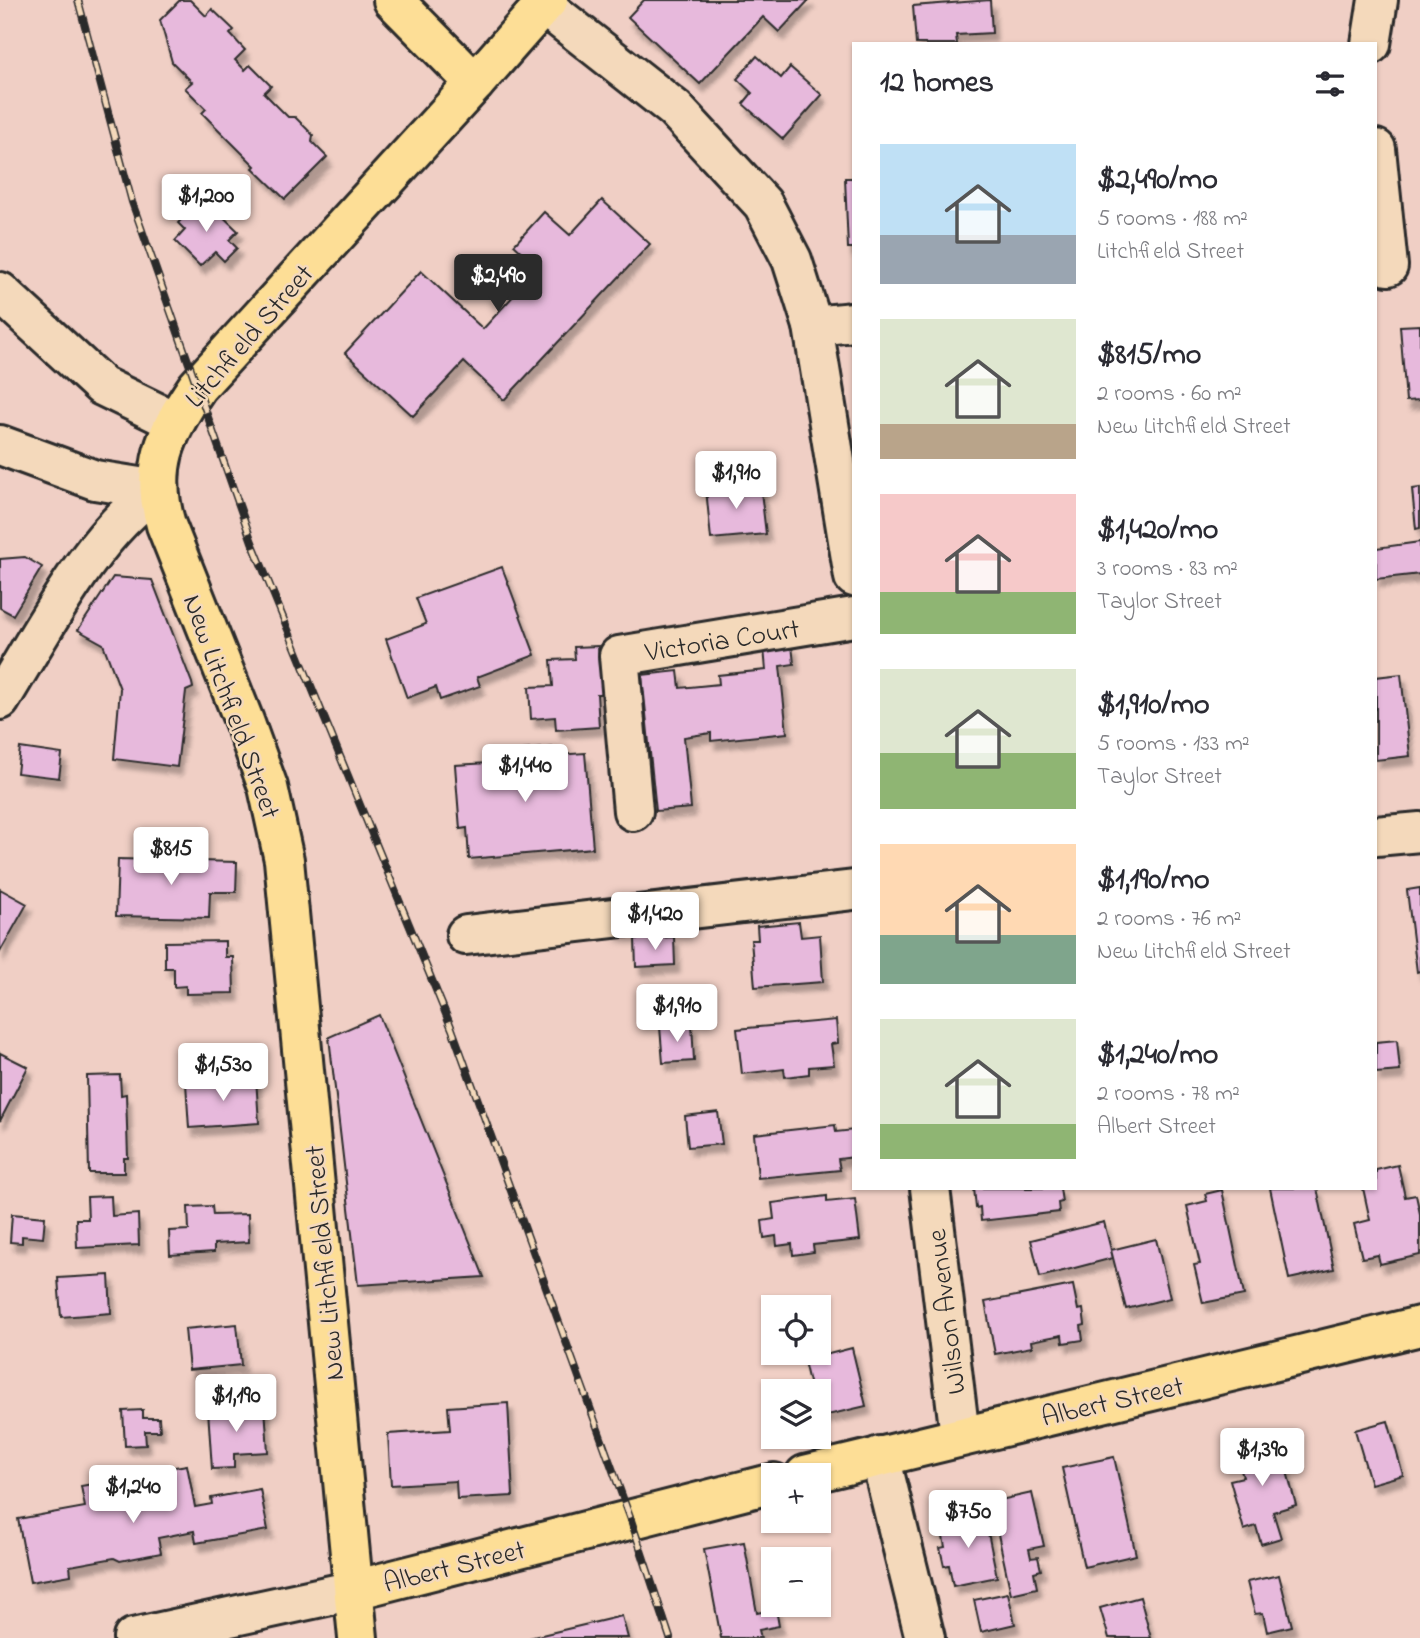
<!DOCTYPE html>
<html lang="en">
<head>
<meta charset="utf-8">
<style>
	body { margin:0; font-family:"Indie Flower",sans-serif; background:#f7f7f7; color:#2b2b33; height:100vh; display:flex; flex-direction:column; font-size:26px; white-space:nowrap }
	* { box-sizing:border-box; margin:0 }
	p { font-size:23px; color:#7c7c81 }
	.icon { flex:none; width:38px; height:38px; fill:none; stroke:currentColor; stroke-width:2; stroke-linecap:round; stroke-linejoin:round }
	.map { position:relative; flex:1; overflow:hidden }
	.side { position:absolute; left:852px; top:42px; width:525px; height:1148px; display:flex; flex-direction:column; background:#fff; border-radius:0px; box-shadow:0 2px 5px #0004 }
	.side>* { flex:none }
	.fabs { position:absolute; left:761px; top:1295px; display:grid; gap:14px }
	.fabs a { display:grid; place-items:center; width:70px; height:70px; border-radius:0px; background:#fff; box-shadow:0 2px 5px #0004; font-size:35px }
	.price { position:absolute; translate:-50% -60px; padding:0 16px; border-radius:7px; background:#fff; color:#222; font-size:23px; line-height:46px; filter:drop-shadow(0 2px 4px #0008) }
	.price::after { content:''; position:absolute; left:50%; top:42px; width:21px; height:16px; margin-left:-10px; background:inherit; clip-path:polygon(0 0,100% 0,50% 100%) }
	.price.selected { background:#2b2b2b; color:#fff }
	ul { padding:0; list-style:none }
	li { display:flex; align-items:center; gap:21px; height:175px; padding:0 28px }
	li span { display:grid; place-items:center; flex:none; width:196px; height:140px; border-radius:0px; color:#555 }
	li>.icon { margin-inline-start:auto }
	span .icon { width:84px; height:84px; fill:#fffc; stroke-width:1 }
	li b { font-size:30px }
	h2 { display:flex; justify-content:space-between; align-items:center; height:84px; padding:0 28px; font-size:30px }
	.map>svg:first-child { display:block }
	.building { fill:#e7b9dc; stroke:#2b2b2b; stroke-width:2; filter:url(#shadow) }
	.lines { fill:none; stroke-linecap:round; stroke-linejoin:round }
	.minor-casing { stroke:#2b2b2b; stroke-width:44 }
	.major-casing { stroke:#2b2b2b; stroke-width:44 }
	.highway-casing { stroke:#2b2b2b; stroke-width:44 }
	.minor { stroke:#f4d9bb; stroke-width:38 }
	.major { stroke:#fdde96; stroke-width:38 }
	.highway { stroke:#fdde96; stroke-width:38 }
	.rail-casing { stroke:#2b2b2b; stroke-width:8 }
	.rail { stroke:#f4d9bb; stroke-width:5; stroke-dasharray:16; stroke-linecap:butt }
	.labels { text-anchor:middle; stroke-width:5; stroke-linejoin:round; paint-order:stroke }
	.street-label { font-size:28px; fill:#2b2b2b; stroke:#f4d9bb }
</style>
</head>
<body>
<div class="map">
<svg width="1420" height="1638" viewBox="0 0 1420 1638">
	<defs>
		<filter id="shadow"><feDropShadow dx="4.5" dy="8" stdDeviation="2" flood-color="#0004"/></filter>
	</defs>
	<rect width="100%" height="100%" fill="#f0cfc5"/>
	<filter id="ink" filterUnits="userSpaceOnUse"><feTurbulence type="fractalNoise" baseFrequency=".0143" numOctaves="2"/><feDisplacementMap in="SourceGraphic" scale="14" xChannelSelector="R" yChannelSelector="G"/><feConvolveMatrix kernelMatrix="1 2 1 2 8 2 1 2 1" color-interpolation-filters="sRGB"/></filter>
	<g filter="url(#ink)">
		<!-- building -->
		<g class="building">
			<polygon points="180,0 190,0 206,16 212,9 234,30 230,34 245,50 235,60 245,70 250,65 271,86 264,93 288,117 295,117 313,135 312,142 327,157 285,199 253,168 255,166 202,113 206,109 185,88 192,82 172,62 160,20"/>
			<polygon points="644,0 809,0 779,32 763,17 700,84 628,17"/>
			<polygon points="990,0 992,33 956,35 957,44 916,44 913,6"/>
			<polygon points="757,56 781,78 790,67 822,95 783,139 743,104 752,93 737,79"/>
			<polygon points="845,178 854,178 854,248 848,248"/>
			<polygon points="602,200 650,244 504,400 464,362 413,416 345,353 421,271 483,329 539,268 514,245 544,212 570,235"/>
			<polygon points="199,201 208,210 212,206 238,231 229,240 237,248 224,261 215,252 200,266 175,241 185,230 178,223"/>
			<polygon points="1420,325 1420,400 1406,401 1400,326"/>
			<polygon points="760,483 766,534 711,539 706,489"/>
			<polygon points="1420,488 1420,528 1416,529 1412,489"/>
			<polygon points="1420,542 1420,574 1376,579 1376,548"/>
			<polygon points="25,557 42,567 13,615 0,608 0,559"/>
			<polygon points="502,567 535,655 477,677 480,686 440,700 436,687 407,698 386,639 426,624 416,598"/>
			<polygon points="113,577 152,580 192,683 193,688 186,691 177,767 114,759 120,689 103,644 78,630"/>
			<polygon points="792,645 794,664 780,666 787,733 711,741 711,733 684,737 691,808 656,811 642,675 678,671 680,688 719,684 718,675 766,670 764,648"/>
			<polygon points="598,646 599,667 604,666 606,694 597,694 599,727 556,730 555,717 531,719 529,687 553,686 551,660 575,659 574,647"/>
			<polygon points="1401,674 1410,756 1376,760 1376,677"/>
			<polygon points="557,747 557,755 585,753 593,848 469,859 467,828 460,829 455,765 489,763 489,757 513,755 512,751"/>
			<polygon points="20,748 62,754 59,778 17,773"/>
			<polygon points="118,859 237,862 236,892 210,892 209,918 116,916"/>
			<polygon points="1420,888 1420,971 1417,972 1407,890"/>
			<polygon points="0,889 27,904 0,952"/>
			<polygon points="799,922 801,937 820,935 823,982 755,987 751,940 758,940 757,926"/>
			<polygon points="674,937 675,965 636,967 635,939"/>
			<polygon points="225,941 225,957 233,957 234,993 186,994 186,986 174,987 174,968 165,968 165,942"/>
			<polygon points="379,1015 484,1277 358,1285 329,1037"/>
			<polygon points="836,1020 838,1043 831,1044 834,1065 809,1067 809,1074 785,1077 784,1069 742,1074 737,1029"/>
			<polygon points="692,1024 694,1061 663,1063 660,1027"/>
			<polygon points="1397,1040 1400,1071 1376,1073 1376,1042"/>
			<polygon points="0,1053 28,1067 0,1121"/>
			<polygon points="120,1075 121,1095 126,1094 128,1158 124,1158 124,1173 89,1173 87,1076"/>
			<polygon points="256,1078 259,1123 189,1128 186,1083"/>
			<polygon points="718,1112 722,1144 688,1147 685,1116"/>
			<polygon points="835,1125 836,1132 854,1130 854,1157 838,1159 840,1170 758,1178 754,1134"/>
			<polygon points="1398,1165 1405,1197 1416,1195 1420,1214 1420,1255 1380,1264 1378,1255 1362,1258 1354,1224 1370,1220 1363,1188 1376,1188 1376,1170"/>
			<polygon points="974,1188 1060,1188 1062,1202 1058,1203 1059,1212 981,1221 980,1207 976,1208"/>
			<polygon points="1270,1188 1317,1188 1334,1269 1289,1279"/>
			<polygon points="1222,1190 1244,1295 1203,1303 1194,1265 1200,1264 1187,1206 1207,1201 1205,1194"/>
			<polygon points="111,1196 112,1216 138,1214 139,1245 77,1248 76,1219 88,1219 87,1197"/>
			<polygon points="827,1196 827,1202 855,1199 860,1240 813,1245 814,1252 793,1255 792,1244 777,1246 776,1236 764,1238 762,1221 774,1219 772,1203"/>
			<polygon points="212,1206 213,1215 248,1214 249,1242 214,1244 214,1252 170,1255 169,1231 189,1230 188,1207"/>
			<polygon points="12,1214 45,1217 43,1238 22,1236 22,1243 10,1242"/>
			<polygon points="1104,1222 1113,1258 1040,1277 1031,1240"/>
			<polygon points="1156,1239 1170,1298 1126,1309 1111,1250"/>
			<polygon points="109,1275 111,1313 61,1317 58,1278"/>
			<polygon points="1073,1285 1078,1310 1083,1309 1085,1325 1081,1326 1083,1340 1063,1343 1062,1335 1031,1341 1032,1347 995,1354 985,1302"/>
			<polygon points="237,1324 241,1365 189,1370 185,1329"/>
			<polygon points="822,1342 825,1355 852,1348 866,1406 819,1417 819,1391 811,1391 802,1353 819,1353 819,1343"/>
			<polygon points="508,1403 513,1496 457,1499 456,1481 391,1485 388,1434 450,1430 448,1407"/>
			<polygon points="265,1407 268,1452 234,1454 234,1468 212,1469 208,1410"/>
			<polygon points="143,1410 143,1418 159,1418 160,1431 145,1431 146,1445 125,1446 123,1411"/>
			<polygon points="1388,1421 1403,1475 1371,1484 1355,1430"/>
			<polygon points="1278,1438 1296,1505 1273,1512 1281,1538 1261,1544 1256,1526 1244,1530 1230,1480 1243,1477 1235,1450"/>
			<polygon points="1114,1457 1136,1555 1084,1567 1062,1468"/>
			<polygon points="187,1465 195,1507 212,1504 211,1498 260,1489 268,1530 196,1543 194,1531 158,1538 161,1553 120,1561 114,1558 70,1566 71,1575 30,1582 18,1519 85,1507 81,1486 109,1481 112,1496 172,1485 169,1468"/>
			<polygon points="1032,1493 1044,1546 1029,1549 1031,1558 1038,1557 1041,1570 1034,1572 1037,1588 1011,1594 991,1502"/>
			<polygon points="984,1513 997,1577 953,1586 949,1565 944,1566 940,1548 945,1547 940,1522"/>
			<polygon points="744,1542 757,1613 776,1609 779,1626 759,1630 761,1638 721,1638 704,1549"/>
			<polygon points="1279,1575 1292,1626 1267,1632 1263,1613 1255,1614 1247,1582"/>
			<polygon points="1008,1593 1015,1624 981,1632 974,1600"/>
			<polygon points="1140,1597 1151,1638 1109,1638 1100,1608"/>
			<polygon points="622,1616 628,1638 529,1638"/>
		</g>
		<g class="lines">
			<!-- minor casing -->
			<g class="minor-casing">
				<g id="minor">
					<polyline points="543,5 675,109 763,204 792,260 813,326 854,577"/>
					<polyline points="1371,44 1378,0"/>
					<polyline points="1376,149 1388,266"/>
					<polyline points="0,292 102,386 174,421"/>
					<polyline points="813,326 854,322"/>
					<polyline points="0,445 95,480 158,490"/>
					<path d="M 0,700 C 40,636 94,529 158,490"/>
					<polyline points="633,811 619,656 854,617"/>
					<polyline points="1376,836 1420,832"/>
					<polyline points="466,935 854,890"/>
					<polyline points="930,1188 960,1436"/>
					<polyline points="880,1456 925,1638"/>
					<polyline points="133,1638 354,1590"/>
				</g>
			</g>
			<!-- major casing -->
			<g class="major-casing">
				<g id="major">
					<polyline points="393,0 475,83"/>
					<polyline points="805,1475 1420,1326"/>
					<polyline points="354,1590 774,1483"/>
				</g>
			</g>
			<!-- highway casing -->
			<g class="highway-casing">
				<path id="highway" d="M 358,1638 L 284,860 L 268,787 L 244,721 L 166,525 C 149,468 165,434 197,387 L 475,83 L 548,0"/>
			</g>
			<!-- minor -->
			<use href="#minor" class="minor"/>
			<!-- major -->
			<use href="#major" class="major"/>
			<!-- highway -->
			<use href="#highway" class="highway"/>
			<!-- rail casing -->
			<g class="rail-casing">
				<polyline id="rail" points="78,0 132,202 252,542 452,1029 631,1520 670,1638"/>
			</g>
			<!-- rail -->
			<use href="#rail" class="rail"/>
		</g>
	</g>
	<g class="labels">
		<!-- street labels -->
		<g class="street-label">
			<text transform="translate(248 335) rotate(-49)" y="10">Litchfield Street</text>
			<text transform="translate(722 639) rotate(-9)" y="10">Victoria Court</text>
			<text transform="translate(233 706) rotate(70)" y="10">New Litchfield Street</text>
			<text transform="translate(323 1263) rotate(-95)" y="10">New Litchfield Street</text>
			<text transform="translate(945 1312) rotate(-97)" y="10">Wilson Avenue</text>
			<text transform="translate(1112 1400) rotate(-13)" y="10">Albert Street</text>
			<text transform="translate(454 1565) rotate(-14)" y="10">Albert Street</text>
		</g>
	</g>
</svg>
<div class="fabs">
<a><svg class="icon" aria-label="locate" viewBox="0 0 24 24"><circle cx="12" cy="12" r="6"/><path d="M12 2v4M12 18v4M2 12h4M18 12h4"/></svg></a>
<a><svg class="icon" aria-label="layers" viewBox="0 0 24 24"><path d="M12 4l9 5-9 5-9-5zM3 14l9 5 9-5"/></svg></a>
<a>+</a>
<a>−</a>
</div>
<b class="price" style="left:206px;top:234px">$1,200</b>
<b class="price selected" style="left:498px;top:314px">$2,490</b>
<b class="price" style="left:736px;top:511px">$1,910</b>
<b class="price" style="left:525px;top:804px">$1,440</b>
<b class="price" style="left:171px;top:887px">$815</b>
<b class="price" style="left:655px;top:952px">$1,420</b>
<b class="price" style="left:677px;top:1044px">$1,910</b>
<b class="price" style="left:223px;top:1103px">$1,530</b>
<b class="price" style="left:236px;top:1434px">$1,190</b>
<b class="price" style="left:1262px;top:1488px">$1,390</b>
<b class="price" style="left:133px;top:1525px">$1,240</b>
<b class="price" style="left:968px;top:1550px">$750</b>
<section class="side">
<h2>12 homes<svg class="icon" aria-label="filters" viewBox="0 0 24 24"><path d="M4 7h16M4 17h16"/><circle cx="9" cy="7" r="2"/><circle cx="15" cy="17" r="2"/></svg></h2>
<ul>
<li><span style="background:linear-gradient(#bfe0f5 65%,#9aa5b1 0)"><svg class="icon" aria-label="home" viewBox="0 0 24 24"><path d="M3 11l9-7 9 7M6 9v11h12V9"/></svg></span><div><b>$2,490/mo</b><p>5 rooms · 188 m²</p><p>Litchfield Street</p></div></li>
<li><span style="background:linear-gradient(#dfe7d0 75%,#b9a48a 0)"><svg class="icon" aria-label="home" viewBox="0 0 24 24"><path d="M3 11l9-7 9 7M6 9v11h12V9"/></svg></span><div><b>$815/mo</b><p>2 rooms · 60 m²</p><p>New Litchfield Street</p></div></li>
<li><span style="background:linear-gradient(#f6c9c9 70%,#8fb573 0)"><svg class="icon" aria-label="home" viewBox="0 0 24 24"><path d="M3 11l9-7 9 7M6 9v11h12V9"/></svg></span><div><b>$1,420/mo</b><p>3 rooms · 83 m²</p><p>Taylor Street</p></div></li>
<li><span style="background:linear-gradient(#dfe7d0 60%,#8fb573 0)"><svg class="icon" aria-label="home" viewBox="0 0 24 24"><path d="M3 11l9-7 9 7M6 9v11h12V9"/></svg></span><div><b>$1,910/mo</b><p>5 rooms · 133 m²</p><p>Taylor Street</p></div></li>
<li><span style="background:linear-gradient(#ffd9b3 65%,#7fa58c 0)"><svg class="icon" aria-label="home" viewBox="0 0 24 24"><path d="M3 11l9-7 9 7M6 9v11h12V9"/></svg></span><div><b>$1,190/mo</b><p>2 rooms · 76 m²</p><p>New Litchfield Street</p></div></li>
<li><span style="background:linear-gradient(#dfe7d0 75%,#8fb573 0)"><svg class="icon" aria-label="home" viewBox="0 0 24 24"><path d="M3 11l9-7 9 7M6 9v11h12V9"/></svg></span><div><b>$1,240/mo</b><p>2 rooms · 78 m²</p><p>Albert Street</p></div></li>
</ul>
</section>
</div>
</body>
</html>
